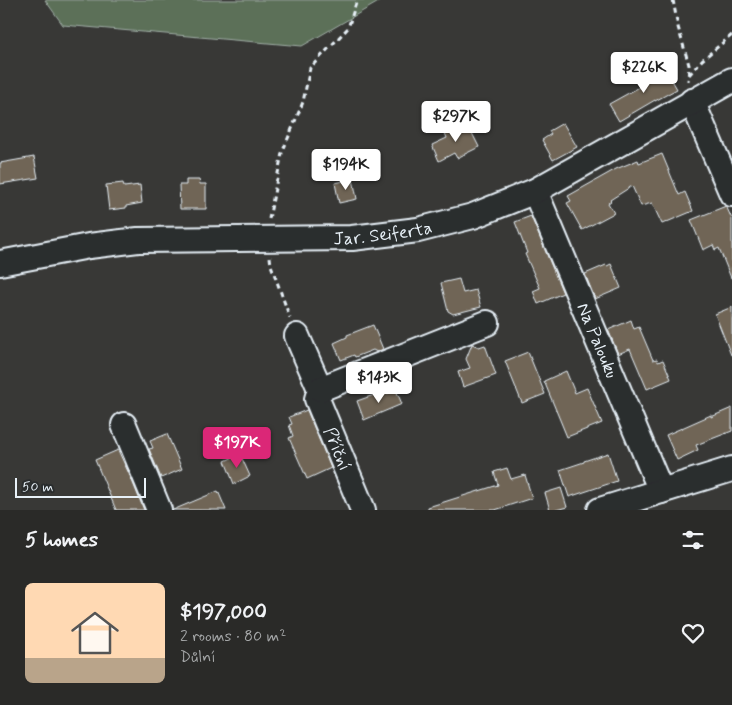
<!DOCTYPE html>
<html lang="en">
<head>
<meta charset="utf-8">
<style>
	body { margin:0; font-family:Mynerve,sans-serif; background:#363634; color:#f1f3f6; height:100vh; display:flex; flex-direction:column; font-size:19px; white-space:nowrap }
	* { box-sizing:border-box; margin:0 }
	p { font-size:16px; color:#a5a7a8 }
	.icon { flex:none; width:28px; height:28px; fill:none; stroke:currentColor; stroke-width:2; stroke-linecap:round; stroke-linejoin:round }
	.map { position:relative; height:510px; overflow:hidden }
	.details { display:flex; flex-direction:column; background:#2a2a28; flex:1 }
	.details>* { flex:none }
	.scale { position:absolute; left:15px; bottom:12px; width:131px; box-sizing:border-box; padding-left:5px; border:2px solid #e8f1f8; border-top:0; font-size:14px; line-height:18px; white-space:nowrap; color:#e8f1f8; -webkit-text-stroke:4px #2a2d2e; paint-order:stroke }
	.price { position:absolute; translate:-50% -42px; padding:0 11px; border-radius:5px; background:#fff; color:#222; font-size:16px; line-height:32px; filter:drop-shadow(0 1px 2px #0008) }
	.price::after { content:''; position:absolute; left:50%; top:30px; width:15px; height:11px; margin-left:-8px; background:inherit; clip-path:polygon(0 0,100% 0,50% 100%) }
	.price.on { background:#db2777; color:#fff }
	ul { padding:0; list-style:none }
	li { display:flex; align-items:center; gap:15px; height:125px; padding:0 25px }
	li+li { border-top:1px solid #464645 }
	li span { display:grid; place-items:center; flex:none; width:140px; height:100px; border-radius:8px; color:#555 }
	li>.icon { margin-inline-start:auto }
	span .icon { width:60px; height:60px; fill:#fffc; stroke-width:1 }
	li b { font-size:21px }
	h2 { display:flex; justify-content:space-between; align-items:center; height:60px; padding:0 25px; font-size:21px }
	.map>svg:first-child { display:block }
	.green { fill:#5c6f59; stroke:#a2b0a8 }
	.building { fill:#6f6556; stroke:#e8f1f8 }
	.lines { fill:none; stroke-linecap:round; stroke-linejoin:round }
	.minor-casing { stroke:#e8f1f8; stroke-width:28 }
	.path { stroke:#e8f1f8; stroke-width:3; stroke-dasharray:5 4; stroke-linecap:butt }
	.minor { stroke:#2a2d2e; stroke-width:24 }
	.labels { text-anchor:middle; stroke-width:4; stroke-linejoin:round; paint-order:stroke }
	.street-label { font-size:18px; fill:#e8f1f8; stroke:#2a2d2e }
</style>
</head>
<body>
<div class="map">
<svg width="732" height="510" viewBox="0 0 732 510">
	<rect width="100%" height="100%" fill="#383836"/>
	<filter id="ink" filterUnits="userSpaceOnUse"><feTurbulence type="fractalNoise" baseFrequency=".02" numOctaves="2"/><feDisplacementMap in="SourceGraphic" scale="10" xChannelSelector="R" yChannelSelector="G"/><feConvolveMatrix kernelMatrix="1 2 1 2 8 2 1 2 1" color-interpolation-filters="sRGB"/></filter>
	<g filter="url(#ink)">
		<!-- green -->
		<polygon class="green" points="45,0 382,0 302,46 63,25"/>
		<!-- building -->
		<g class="building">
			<polygon points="664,66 677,89 655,101 655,100 619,121 609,104 645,84 643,82 649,79 647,75"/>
			<polygon points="563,123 577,147 553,160 542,140 551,134 549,131"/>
			<polygon points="464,124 466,130 471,131 479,147 457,158 454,153 439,161 432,145 447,138 445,133"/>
			<polygon points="662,154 679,195 685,192 693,211 662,224 652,203 641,206 632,186 610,200 611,201 608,203 614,213 582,230 567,203 571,201 568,196 616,169 638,160 639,163"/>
			<polygon points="34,157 38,178 0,184 0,163"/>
			<polygon points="353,179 357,199 339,203 335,183"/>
			<polygon points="186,180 199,180 200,184 206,184 206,209 180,209 179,185 186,185"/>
			<polygon points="123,183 124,187 140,185 142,203 126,206 126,208 109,210 106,185"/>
			<polygon points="726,206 732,219 732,278 731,278 719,248 715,250 713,245 703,250 691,220"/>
			<polygon points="531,216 563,293 538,304 533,291 540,288 525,254 527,253 515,222"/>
			<polygon points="611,264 621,288 595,299 585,274 606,265 607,266"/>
			<polygon points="459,279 463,293 476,290 481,307 453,314 448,311 441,283"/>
			<polygon points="732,307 732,355 731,355 715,314"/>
			<polygon points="631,320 634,329 639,327 653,360 657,359 658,362 663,360 671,379 647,389 630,349 618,354 608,330"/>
			<polygon points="373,325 383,349 377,352 373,350 355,357 354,355 341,360 334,343 347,337 347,335"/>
			<polygon points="472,344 479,347 485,345 496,375 463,387 458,372 470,368 466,359"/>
			<polygon points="528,352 545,394 522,403 505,361"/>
			<polygon points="566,371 575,393 587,388 602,423 567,437 544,381"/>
			<polygon points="396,390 402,404 364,420 357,401 382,392 383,395"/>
			<polygon points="732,408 732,431 696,445 698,450 677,460 666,435 711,415 711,417"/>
			<polygon points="307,410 331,468 307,479 289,438 293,436 289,425 292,424 289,417"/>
			<polygon points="167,434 182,469 161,478 149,449 153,448 150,441"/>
			<polygon points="118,450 131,478 144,510 116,510 95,460"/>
			<polygon points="608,453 617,481 569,497 560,470 584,462 584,461"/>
			<polygon points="240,454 250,476 234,484 225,461"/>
			<polygon points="507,468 511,479 525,475 532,498 495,510 428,510 428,507 498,485 494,472"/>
			<polygon points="561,488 567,507 556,510 550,510 545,493"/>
			<polygon points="218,491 226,510 173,510"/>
		</g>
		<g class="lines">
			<!-- minor casing -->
			<g class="minor-casing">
				<g id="minor">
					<polyline points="692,101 732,194"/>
					<path id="s1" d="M 535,191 L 661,491"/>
					<path id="s2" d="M 0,263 L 89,246 L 138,240 L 352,238 L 418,230 L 473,216 L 535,191 L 732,80"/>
					<path id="s3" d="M 297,336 L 320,389 L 317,399 L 363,510"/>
					<polyline points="320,389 487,323"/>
					<polyline points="124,425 159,510"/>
					<polyline points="600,510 732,469"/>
				</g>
			</g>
			<!-- path -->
			<g class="path">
				<polyline points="673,0 678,27 689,65 688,81"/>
				<polyline points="689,75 702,60 732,35"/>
				<polyline points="269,219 282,153 303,102 310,68 348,28 357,0"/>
				<polyline points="270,257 271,265 290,318"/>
			</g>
			<!-- minor -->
			<use href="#minor" class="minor"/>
		</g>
	</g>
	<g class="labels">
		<!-- street labels -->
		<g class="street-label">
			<text dy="6" stroke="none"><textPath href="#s2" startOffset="385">Jar. Seiferta</textPath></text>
			<text dy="6" stroke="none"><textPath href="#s1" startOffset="162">Na Palouku</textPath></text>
			<text dy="6" stroke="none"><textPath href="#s3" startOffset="122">Příční</textPath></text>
		</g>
	</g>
</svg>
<div class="scale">50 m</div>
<b class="price" style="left:644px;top:94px">$226K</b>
<b class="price" style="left:456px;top:143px">$297K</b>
<b class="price" style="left:346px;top:191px">$194K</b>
<b class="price" style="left:379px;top:404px">$143K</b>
<b class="price on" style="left:237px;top:469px">$197K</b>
</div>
<section class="details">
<h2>5 homes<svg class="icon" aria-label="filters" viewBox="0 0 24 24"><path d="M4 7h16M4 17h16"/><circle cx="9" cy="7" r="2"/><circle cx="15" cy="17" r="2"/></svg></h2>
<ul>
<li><span style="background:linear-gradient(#ffd9b3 75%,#b9a48a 0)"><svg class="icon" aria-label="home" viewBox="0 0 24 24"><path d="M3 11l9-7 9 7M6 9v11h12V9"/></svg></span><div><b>$197,000</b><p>2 rooms · 80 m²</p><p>Důlní</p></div><svg class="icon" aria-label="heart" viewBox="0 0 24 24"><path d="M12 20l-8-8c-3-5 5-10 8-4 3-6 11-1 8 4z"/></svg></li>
</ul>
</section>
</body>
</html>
